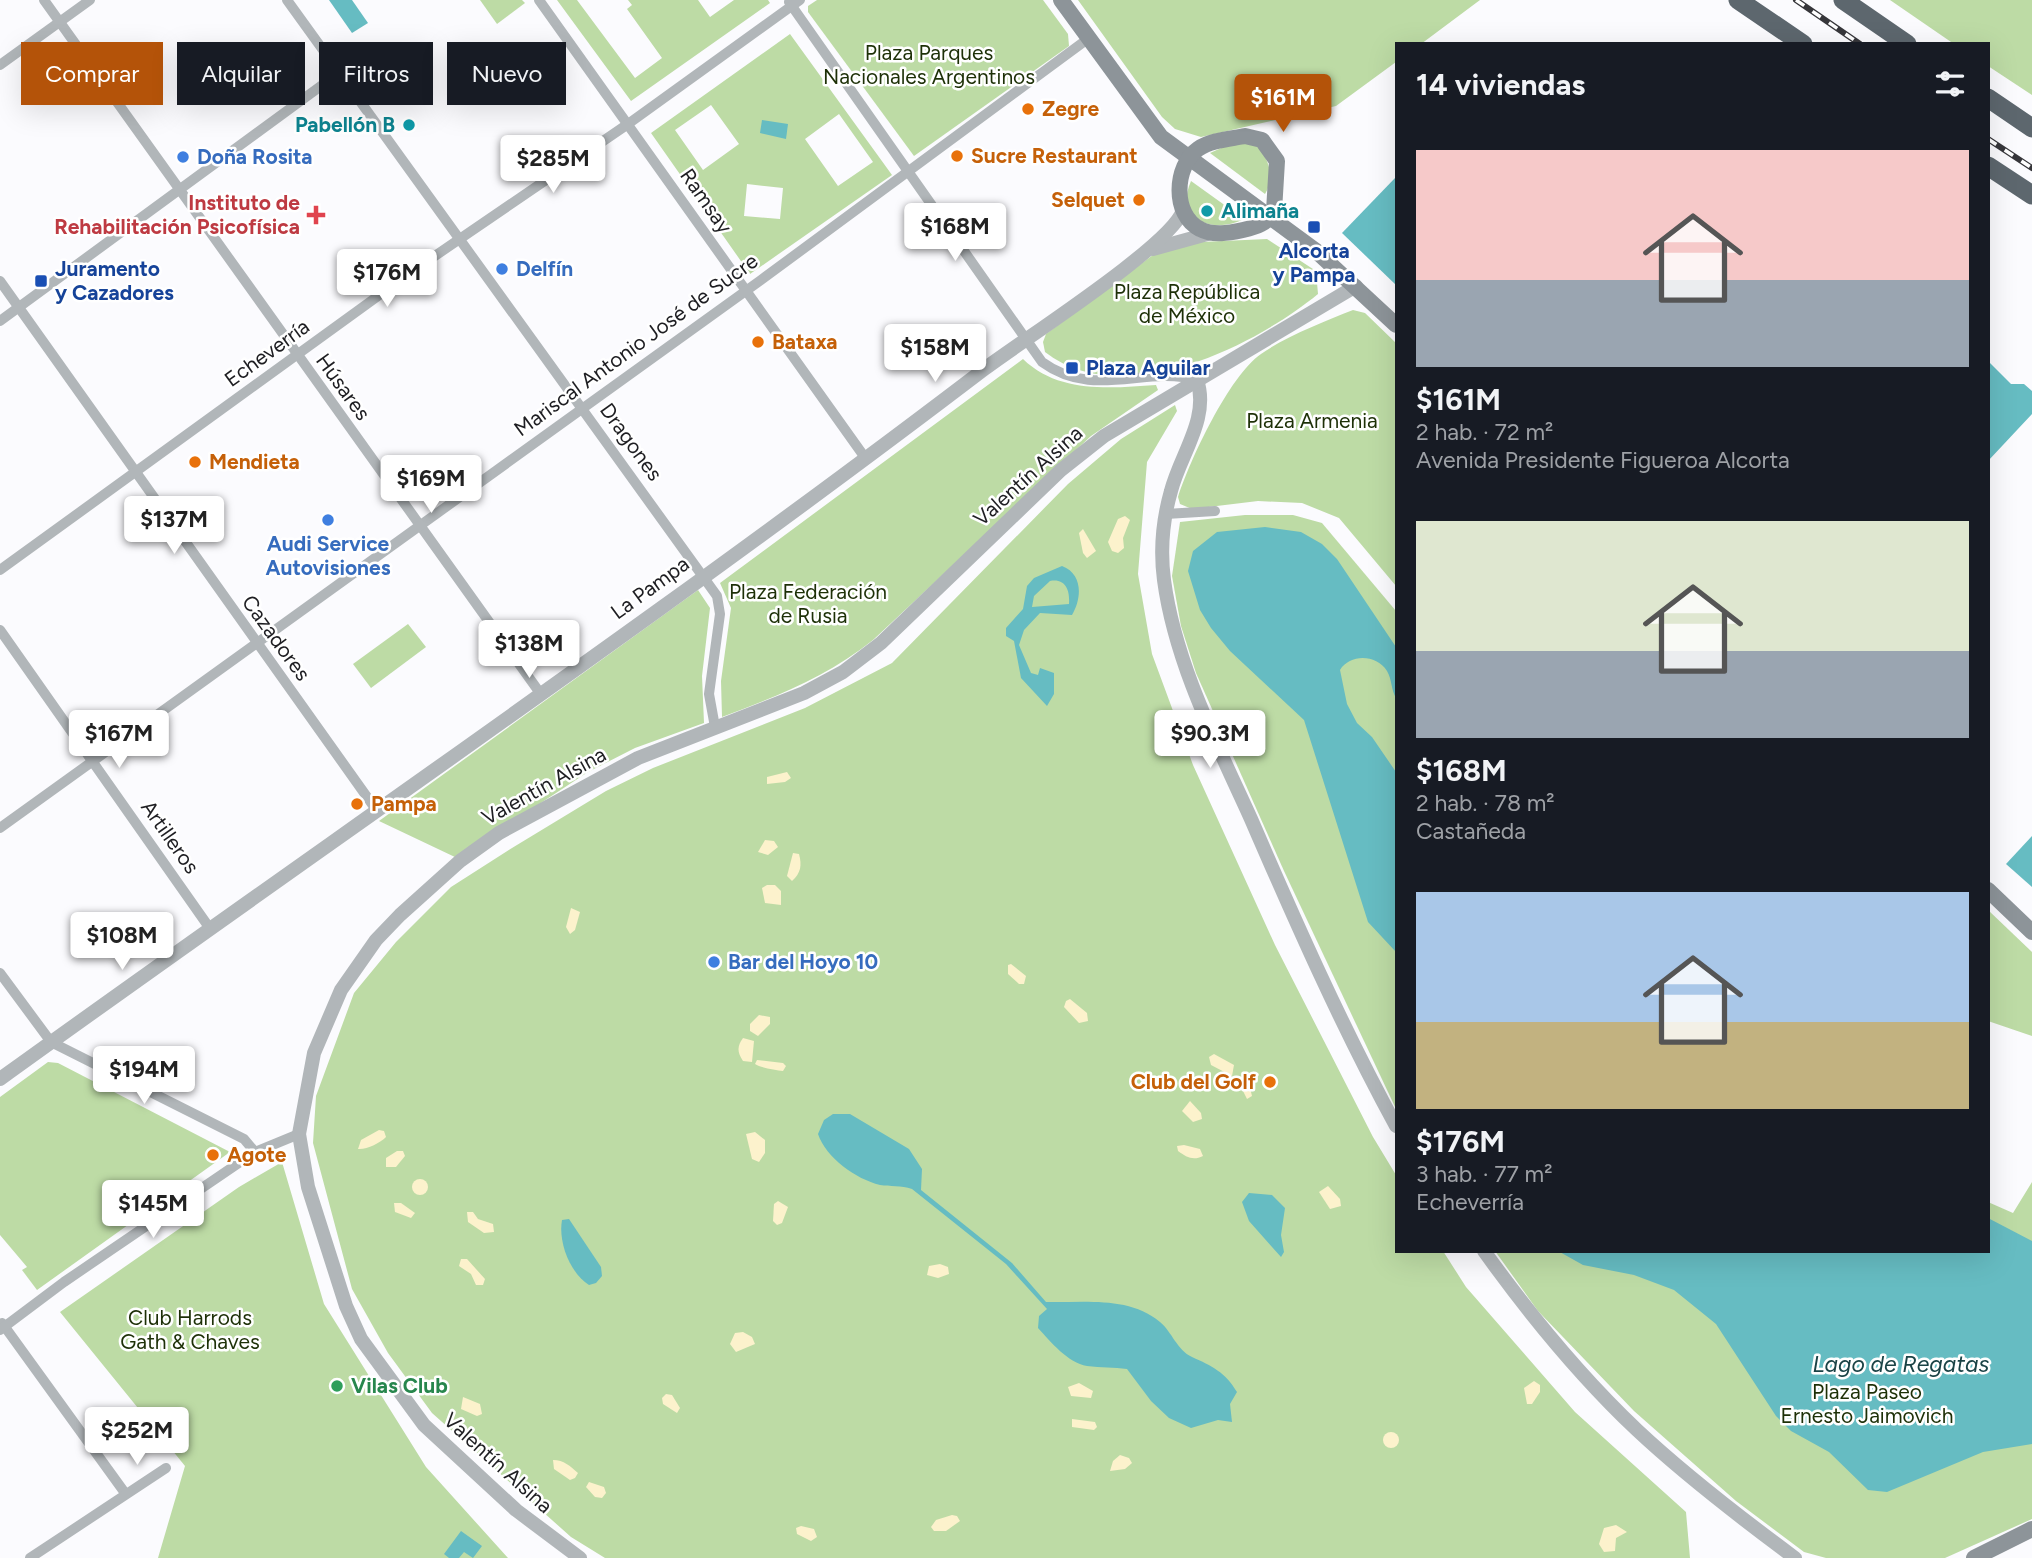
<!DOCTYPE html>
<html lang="es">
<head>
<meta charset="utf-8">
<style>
	body { margin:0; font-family:Figtree,sans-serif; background:#20242c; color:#f1f3f6; height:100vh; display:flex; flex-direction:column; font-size:26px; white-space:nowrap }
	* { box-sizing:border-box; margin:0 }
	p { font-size:23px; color:#9ea1a6 }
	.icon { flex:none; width:38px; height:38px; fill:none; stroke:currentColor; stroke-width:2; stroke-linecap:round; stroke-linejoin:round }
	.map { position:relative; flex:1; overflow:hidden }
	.drawer { position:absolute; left:1395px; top:42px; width:595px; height:1211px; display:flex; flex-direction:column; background:#171b24; border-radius:0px; box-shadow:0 7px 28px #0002 }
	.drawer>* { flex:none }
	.banner { position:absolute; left:21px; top:42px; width:665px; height:63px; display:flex; gap:14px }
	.price { position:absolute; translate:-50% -60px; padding:0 16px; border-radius:7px; background:#fff; color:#222; font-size:23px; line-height:46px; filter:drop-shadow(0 2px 4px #0008) }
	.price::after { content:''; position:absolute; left:50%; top:42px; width:21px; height:16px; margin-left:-10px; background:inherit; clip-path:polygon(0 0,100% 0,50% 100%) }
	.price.selected { background:#b45309; color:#fff }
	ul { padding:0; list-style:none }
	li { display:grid; align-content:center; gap:14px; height:371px; padding:0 21px }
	li span { display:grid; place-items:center; height:217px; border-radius:0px; color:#555 }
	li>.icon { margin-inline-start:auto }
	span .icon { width:126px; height:126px; fill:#fffc; stroke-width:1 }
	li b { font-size:30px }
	h2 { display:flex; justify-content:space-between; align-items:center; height:84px; padding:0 21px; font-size:30px }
	.tag { padding:0 24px; border-radius:0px; background:#171b24; box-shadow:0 7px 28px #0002; font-size:24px; line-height:63px }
	.tag.selected { background:#b45309; color:#fff }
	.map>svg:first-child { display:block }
	.green { fill:#bddba5; fill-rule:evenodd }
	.sand { fill:#fcf2cc }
	.water { fill:#66bcc2; fill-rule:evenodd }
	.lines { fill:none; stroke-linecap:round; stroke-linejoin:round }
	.minor { stroke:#b1b6b9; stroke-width:10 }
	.tertiary { stroke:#b1b6b9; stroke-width:14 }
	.secondary { stroke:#8d9499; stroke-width:16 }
	.motorway { stroke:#5d676e; stroke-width:19 }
	.rail-casing { stroke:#36363a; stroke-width:6 }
	.rail { stroke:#fff; stroke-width:3.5; stroke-dasharray:10; stroke-linecap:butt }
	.food-dot { fill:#e8710a; stroke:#fff; stroke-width:2.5 }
	.culture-dot { fill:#0f9aa8; stroke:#fff; stroke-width:2.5 }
	.shop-dot { fill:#3f7fe0; stroke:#fff; stroke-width:2.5 }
	.health-dot { fill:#e0444e; stroke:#fff; stroke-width:2.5 }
	.transit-dot { fill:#1a4fb4; stroke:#fff; stroke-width:2.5 }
	.leisure-dot { fill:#2e9e5b; stroke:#fff; stroke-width:2.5 }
	.labels { text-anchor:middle; stroke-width:5; stroke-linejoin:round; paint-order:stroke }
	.park-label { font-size:21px; fill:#1d3007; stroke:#fff }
	.food-label { font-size:21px; font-weight:bold; fill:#c56008; stroke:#fff; text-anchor:start }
	.culture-label { font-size:21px; font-weight:bold; fill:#0d838f; stroke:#fff; text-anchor:end }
	.shop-label { font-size:21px; font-weight:bold; fill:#366cbe; stroke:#fff; text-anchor:start }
	.street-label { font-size:21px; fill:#1e1e22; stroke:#fff }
	.health-label { font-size:21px; font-weight:bold; fill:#be3a42; stroke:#fff; text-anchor:end }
	.transit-label { font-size:21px; font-weight:bold; fill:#164399; stroke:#fff; text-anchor:start }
	.leisure-label { font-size:21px; font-weight:bold; fill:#27864d; stroke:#fff; text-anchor:start }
	.water-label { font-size:23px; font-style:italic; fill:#1a4346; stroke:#fff }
</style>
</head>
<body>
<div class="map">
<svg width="2032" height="1558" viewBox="0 0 2032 1558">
	<rect width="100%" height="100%" fill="#fbfbfe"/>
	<!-- green -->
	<g class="green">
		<polygon points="480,0 522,0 525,3 497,24"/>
		<polygon points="557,0 577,0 635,78 662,58 627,9 632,5 628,0 698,0 710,17 734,0 768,0 770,3 631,101"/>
		<polygon points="817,0 1043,0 1068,34 1069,46 914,156 808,12 808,6"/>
		<polygon points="1078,0 1480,0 1421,44 1396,44 1396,62 1336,106 1201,137 1175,129 1162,117"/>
		<polygon points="1890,0 2032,0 2032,95 1988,66 1988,44 1954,44"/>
		<path d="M 790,34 L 892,175 L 750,274 L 651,133 ZM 711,105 L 739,144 L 703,170 L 675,130 ZM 839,114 L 873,162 L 838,186 L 805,139 ZM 747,184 L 783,188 L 780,219 L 744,216 Z"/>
		<path d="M 1253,143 C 1268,154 1276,177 1265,194 L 1210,153 L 1228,145 Z"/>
		<path d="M 1191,181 L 1244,219 C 1212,235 1174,219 1191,181 Z"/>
		<path d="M 1267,239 L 1316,271 L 1318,294 C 1253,347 1122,412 1045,352 L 1043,342 L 1046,334 L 1157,252 L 1179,243 Z"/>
		<path d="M 1353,310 L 1365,313 L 1396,343 L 1396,586 L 1339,518 L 1302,503 L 1258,501 L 1192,509 L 1180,504 L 1178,497 C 1190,460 1229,376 1261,354 C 1285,337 1325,321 1353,310 Z"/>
		<path d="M 1023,359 C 1059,394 1111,388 1156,385 L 1158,390 L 1091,436 L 873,640 C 828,676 776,697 722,717 L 721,681 L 731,608 L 720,583 Z"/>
		<polygon points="1175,405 1177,411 1147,462 1138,574 1152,654 1193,765 1275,945 1373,1137 1396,1175 1396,1251 1443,1251 1466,1287 1575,1412 1686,1512 1690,1558 605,1558 571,1537 432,1413 388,1353 352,1289 313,1143 316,1096 354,993 396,942 451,887 512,848 606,791 653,768 805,708 892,663 1068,484 1121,439"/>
		<polygon points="1245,515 1293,515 1322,523 1396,611 1396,1109 1284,871 1196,673 1181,626 1172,576 1180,522"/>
		<polygon points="698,590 710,608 702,676 704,723 635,748 588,772 457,858 379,821"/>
		<polygon points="408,624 426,647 371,688 353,664"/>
		<polygon points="1988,910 2032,952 2032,1036 1988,1021"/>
		<polygon points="48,1062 58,1063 230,1152 37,1290 22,1270 27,1267 0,1235 0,1097"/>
		<polygon points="282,1162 324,1304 426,1467 508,1558 158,1558 185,1466 60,1312 239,1187"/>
		<polygon points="2032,1182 2032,1519 1945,1558 1826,1558 1804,1552 1736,1501 1634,1411 1538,1311 1495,1251 1988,1251 1988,1202 2013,1213"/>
	</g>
	<!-- sand -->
	<g class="sand">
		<polygon points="1125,516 1130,520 1123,538 1124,548 1118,553 1112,551 1108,542 1118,519"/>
		<polygon points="1083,529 1096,551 1087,558 1083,553 1079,533"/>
		<polygon points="787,772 791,778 785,782 767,784 767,777"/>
		<polygon points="765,840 774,841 778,847 768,855 758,852"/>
		<path d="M 793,853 L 799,854 C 802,865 801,873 792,881 L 787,876 Z"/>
		<polygon points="767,885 775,885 781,891 781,905 765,903 762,888"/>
		<polygon points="571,908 580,912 575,930 570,934 566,927"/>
		<polygon points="1011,964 1026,976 1024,984 1019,984 1008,974 1008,965"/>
		<polygon points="1070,999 1087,1013 1088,1021 1079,1023 1064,1007 1066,1001"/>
		<polygon points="759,1015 770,1017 770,1024 758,1036 750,1031 750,1024"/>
		<path d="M 743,1038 L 754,1041 L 752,1062 L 743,1061 C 737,1052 737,1046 743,1038 Z"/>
		<polygon points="1214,1054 1234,1065 1232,1076 1211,1065 1209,1057"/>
		<path d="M 757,1060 L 783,1063 L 786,1066 L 783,1071 C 776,1070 761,1068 755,1064 Z"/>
		<polygon points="1239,1076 1248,1080 1252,1096 1247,1099 1238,1081"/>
		<polygon points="1190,1101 1201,1113 1202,1119 1193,1122 1182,1111"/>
		<path d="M 379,1130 L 384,1131 L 386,1137 C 380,1143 366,1150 358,1149 L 361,1140 Z"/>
		<polygon points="755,1132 765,1140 765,1153 759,1162 752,1159 746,1134"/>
		<path d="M 1184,1145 L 1200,1149 L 1203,1156 C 1193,1161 1186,1157 1178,1151 L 1177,1146 Z"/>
		<polygon points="397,1151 403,1151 405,1156 396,1167 386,1167 386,1158"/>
		<circle cx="420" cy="1187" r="8"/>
		<polygon points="1328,1186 1340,1199 1341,1206 1330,1209 1319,1192"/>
		<polygon points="778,1201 788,1207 782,1223 777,1225 773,1221 774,1204"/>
		<polygon points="394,1203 401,1203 415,1213 411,1218 395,1212"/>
		<polygon points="467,1212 473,1212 478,1219 493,1224 494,1232 484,1233 468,1222"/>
		<polygon points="461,1259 467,1259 485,1279 483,1285 476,1285 471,1274 459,1266"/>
		<polygon points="940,1264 948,1267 949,1274 938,1278 927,1275 929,1266"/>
		<polygon points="743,1332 752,1337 755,1344 736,1352 730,1344 735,1333"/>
		<polygon points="1534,1381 1540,1385 1540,1392 1532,1404 1527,1404 1524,1388"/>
		<polygon points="1079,1383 1093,1391 1091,1398 1071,1396 1068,1387"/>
		<polygon points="666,1394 672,1395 680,1408 677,1413 663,1404 662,1398"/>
		<polygon points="463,1397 480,1404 482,1414 477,1416 461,1409"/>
		<polygon points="1072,1419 1095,1422 1097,1427 1094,1430 1072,1427"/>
		<circle cx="1391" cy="1440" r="8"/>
		<polygon points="1120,1455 1129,1458 1132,1463 1125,1469 1110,1471 1113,1461"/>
		<path d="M 553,1460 C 564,1460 570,1466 578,1473 L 575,1478 L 570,1480 L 554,1469 Z"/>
		<polygon points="589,1482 604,1487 606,1493 602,1498 595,1497 586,1487"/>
		<polygon points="952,1515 957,1516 960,1521 946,1531 934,1531 931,1527 936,1520"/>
		<polygon points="1616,1525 1627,1532 1616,1538 1615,1551 1604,1552 1599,1544 1604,1528"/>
		<polygon points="801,1526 814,1529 817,1537 811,1541 797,1534 796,1528"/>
	</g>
	<!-- water -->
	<g class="water">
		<polygon points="329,0 352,0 368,23 352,33"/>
		<polygon points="762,120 788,124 786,139 760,133"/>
		<polygon points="1396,177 1396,285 1342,233"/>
		<polygon points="1988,361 2011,384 2024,384 2032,391 2032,414 1988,461"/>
		<path d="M 1265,527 L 1301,532 L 1322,544 L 1337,559 L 1396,647 L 1396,698 C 1391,690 1392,679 1387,671 C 1376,654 1350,654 1340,670 L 1347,704 L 1357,723 L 1372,737 L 1396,772 L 1396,952 L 1368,922 L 1304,720 L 1230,651 L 1211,628 L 1200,610 L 1188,571 L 1193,551 L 1217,532 Z"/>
		<path d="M 1062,566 C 1083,574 1082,598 1072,615 L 1040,613 L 1024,630 L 1019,645 L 1031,673 L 1038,675 L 1040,668 L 1054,673 L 1054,694 L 1047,706 L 1021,678 L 1014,641 L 1006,636 L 1006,628 L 1023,609 L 1027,586 L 1034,578 ZM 1050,581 C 1066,578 1070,591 1069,604 L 1032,607 L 1034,596 Z"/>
		<polygon points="2032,836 2032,887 2006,864"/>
		<path d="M 833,1114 L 850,1114 L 909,1149 L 922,1169 L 921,1190 L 1012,1263 L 1046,1302 C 1084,1303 1129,1296 1160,1322 C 1172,1332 1177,1350 1192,1357 C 1212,1366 1225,1372 1237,1392 L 1230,1404 L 1232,1422 L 1218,1420 L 1191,1428 L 1169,1418 L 1151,1401 L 1127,1369 C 1114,1367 1101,1368 1087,1366 C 1068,1363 1051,1342 1038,1328 L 1039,1316 L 1047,1309 L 1006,1264 L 912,1189 C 901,1185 890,1187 880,1185 C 856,1179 826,1158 818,1134 L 824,1120 Z"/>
		<polygon points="1249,1193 1272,1195 1285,1208 1281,1235 1284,1252 1281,1257 1249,1221 1242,1202"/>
		<polygon points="1988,1218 2032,1241 2032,1444 1983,1452 1887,1492 1868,1490 1829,1452 1791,1431 1776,1416 1716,1324 1674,1290 1634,1275 1583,1265 1558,1251 1988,1251"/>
		<path d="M 569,1219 L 601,1267 L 602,1276 L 596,1283 L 589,1285 C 570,1273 558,1242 562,1220 Z"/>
		<polygon points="461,1531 482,1546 473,1558 464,1552 459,1558 449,1558 444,1554"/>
	</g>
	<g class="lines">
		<!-- minor -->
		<g class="minor">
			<polyline points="44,0 540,693"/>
			<polyline points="287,0 717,596 720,614 709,694 715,727"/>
			<polyline points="539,0 866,459"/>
			<path d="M 789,2 L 1042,362 C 1094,400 1145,365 1197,380"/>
			<polyline points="0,65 90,0"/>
			<polyline points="0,281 377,811"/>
			<polyline points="0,321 340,72"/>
			<polyline points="1166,514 1215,511"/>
			<polyline points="0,570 407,275 628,124 800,0"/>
			<polyline points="0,630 211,930"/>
			<polyline points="0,828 761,280 1089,38"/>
			<polyline points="0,973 51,1042 244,1139 255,1152"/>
			<polyline points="2,1323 125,1493"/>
			<polyline points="0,1330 64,1282 255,1152 299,1134"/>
			<polyline points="30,1558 166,1468"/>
		</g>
		<!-- tertiary -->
		<g class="tertiary">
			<polyline points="1153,249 1211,233"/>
			<path d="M 1197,380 C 1210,418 1180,455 1171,491 C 1163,519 1160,550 1164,580 C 1175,663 1217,744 1251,819 C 1296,923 1342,1027 1396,1126"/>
			<path d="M 0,1079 C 327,843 662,615 983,370 C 1021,341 1172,245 1183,210"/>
			<path d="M 1484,1251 C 1530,1315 1580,1376 1637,1430 C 1686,1476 1741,1518 1795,1558"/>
			<polyline points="580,1558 516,1510 424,1425 361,1339 346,1306 308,1187 299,1134 314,1053 341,990 376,940 400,915 460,861 499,833 638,758 804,693 843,672 881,643 1061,470 1104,436 1356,286"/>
		</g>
		<!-- secondary -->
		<g class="secondary">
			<polyline points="1061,0 1161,137 1316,251 1396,325"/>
			<path d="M 1245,136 L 1262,140 L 1277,161 L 1274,211 C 1267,224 1256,227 1243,230 C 1229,233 1213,236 1200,229 C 1172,215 1174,166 1198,149 C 1211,140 1230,139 1245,136 Z"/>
			<polyline points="1988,890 2032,932"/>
			<polyline points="1974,1558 2032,1529"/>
		</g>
		<!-- motorway -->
		<g class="motorway">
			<polyline points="1738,0 1803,44"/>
			<polyline points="1843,0 1907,44"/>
			<polyline points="1988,98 2032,128"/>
			<polyline points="1988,166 2032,195"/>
		</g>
		<!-- rail casing -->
		<g class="rail-casing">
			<g id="rail">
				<polyline points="1796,0 1860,44"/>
				<polyline points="1988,139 2032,168"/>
			</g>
		</g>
		<!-- rail -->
		<use href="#rail" class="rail"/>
	</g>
	<!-- markers -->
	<g class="food-dot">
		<circle cx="1028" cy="109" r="7"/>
		<circle cx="957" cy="156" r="7"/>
		<circle cx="1139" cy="200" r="7"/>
		<circle cx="758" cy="342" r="7"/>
		<circle cx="195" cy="462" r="7"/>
		<circle cx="357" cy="804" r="7"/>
		<circle cx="1270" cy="1082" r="7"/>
		<circle cx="213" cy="1155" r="7"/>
	</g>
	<g class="culture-dot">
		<circle cx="409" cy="125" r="7"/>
		<circle cx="1207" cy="211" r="7"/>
	</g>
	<g class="shop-dot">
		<circle cx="183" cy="157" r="7"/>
		<circle cx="502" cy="269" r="7"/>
		<circle cx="328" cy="520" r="7"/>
		<circle cx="714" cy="962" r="7"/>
	</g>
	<path class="health-dot" d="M312.5 204.5h7v7h7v7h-7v7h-7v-7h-7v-7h7z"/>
	<g class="transit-dot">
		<rect x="1307" y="220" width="14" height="14" rx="3.5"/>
		<rect x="34" y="274" width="14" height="14" rx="3.5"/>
		<rect x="1065" y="361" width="14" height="14" rx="3.5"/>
	</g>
	<circle class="leisure-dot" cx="337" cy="1386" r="7"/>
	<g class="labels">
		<!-- park labels -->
		<g class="park-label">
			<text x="929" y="60">Plaza Parques<tspan x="929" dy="24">Nacionales Argentinos</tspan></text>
			<text x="1187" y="299">Plaza República<tspan x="1187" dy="24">de México</tspan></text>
			<text x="1312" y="428">Plaza Armenia</text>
			<text x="808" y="599">Plaza Federación<tspan x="808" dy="24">de Rusia</tspan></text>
			<text x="190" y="1325">Club Harrods<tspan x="190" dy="24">Gath &amp; Chaves</tspan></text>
			<text x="1867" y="1399">Plaza Paseo<tspan x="1867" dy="24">Ernesto Jaimovich</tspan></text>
		</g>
		<!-- food labels -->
		<g class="food-label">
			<text x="1042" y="116">Zegre</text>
			<text x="971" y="163">Sucre Restaurant</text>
			<text x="1125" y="207" text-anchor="end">Selquet</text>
			<text x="772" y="349">Bataxa</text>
			<text x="209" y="469">Mendieta</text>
			<text x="371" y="811">Pampa</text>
			<text x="1256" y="1089" text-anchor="end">Club del Golf</text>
			<text x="227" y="1162">Agote</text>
		</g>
		<!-- culture labels -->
		<g class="culture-label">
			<text x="395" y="132">Pabellón B</text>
			<text x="1221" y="218" text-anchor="start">Alimaña</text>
		</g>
		<!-- shop labels -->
		<g class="shop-label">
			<text x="197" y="164">Doña Rosita</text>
			<text x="516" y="276">Delfín</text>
			<text x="328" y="551" text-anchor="middle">Audi Service<tspan x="328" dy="24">Autovisiones</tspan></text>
			<text x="728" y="969">Bar del Hoyo 10</text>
		</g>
		<!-- street labels -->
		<g class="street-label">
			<text transform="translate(706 201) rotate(55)" y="7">Ramsay</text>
			<text transform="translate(636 345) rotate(-36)" y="7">Mariscal Antonio José de Sucre</text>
			<text transform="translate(267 353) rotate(-36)" y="7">Echeverría</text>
			<text transform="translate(343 387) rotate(54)" y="7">Húsares</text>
			<text transform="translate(631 442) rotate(54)" y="7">Dragones</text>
			<text transform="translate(1028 476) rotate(-42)" y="7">Valentín Alsina</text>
			<text transform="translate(650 588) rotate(-36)" y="7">La Pampa</text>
			<text transform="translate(276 638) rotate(54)" y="7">Cazadores</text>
			<text transform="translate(544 786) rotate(-29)" y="7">Valentín Alsina</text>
			<text transform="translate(170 837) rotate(55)" y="7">Artilleros</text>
			<text transform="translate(498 1463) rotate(42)" y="7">Valentín Alsina</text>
		</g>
		<!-- health labels -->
		<g class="health-label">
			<text x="300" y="210">Instituto de<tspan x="300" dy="24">Rehabilitación Psicofísica</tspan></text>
		</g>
		<!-- transit labels -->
		<g class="transit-label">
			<text x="1314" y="258" text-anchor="middle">Alcorta<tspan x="1314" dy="24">y Pampa</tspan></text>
			<text x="55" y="276">Juramento<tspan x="55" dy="24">y Cazadores</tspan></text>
			<text x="1086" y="375">Plaza Aguilar</text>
		</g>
		<!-- leisure labels -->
		<g class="leisure-label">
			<text x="351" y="1393">Vilas Club</text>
		</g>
		<!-- water labels -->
		<g class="water-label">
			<text x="1901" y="1372">Lago de Regatas</text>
		</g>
	</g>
</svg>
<b class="price selected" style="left:1283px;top:134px">$161M</b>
<b class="price" style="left:553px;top:195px">$285M</b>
<b class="price" style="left:955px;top:263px">$168M</b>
<b class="price" style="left:387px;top:309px">$176M</b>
<b class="price" style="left:935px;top:384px">$158M</b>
<b class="price" style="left:431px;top:515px">$169M</b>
<b class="price" style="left:174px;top:556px">$137M</b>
<b class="price" style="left:529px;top:680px">$138M</b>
<b class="price" style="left:119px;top:770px">$167M</b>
<b class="price" style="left:1210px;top:770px">$90.3M</b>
<b class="price" style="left:122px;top:972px">$108M</b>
<b class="price" style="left:144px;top:1106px">$194M</b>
<b class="price" style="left:153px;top:1240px">$145M</b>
<b class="price" style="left:137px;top:1467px">$252M</b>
<div class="banner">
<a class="tag selected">Comprar</a>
<a class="tag">Alquilar</a>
<a class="tag">Filtros</a>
<a class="tag">Nuevo</a>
</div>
<section class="drawer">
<h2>14 viviendas<svg class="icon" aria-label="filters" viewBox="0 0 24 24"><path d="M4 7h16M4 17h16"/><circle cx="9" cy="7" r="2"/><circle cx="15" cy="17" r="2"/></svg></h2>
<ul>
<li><span style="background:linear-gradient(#f6c9c9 60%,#9aa5b1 0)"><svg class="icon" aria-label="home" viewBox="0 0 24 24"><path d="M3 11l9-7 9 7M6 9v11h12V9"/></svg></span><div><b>$161M</b><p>2 hab. · 72 m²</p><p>Avenida Presidente Figueroa Alcorta</p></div></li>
<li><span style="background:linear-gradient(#dfe7d0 60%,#9aa5b1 0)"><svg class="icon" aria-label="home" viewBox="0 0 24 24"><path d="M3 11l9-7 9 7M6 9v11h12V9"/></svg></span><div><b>$168M</b><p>2 hab. · 78 m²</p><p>Castañeda</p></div></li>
<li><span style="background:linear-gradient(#a9c7e8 60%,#c2b280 0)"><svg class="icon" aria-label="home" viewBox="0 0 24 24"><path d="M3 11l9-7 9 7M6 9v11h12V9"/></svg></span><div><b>$176M</b><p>3 hab. · 77 m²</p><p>Echeverría</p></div></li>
</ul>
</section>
</div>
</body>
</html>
